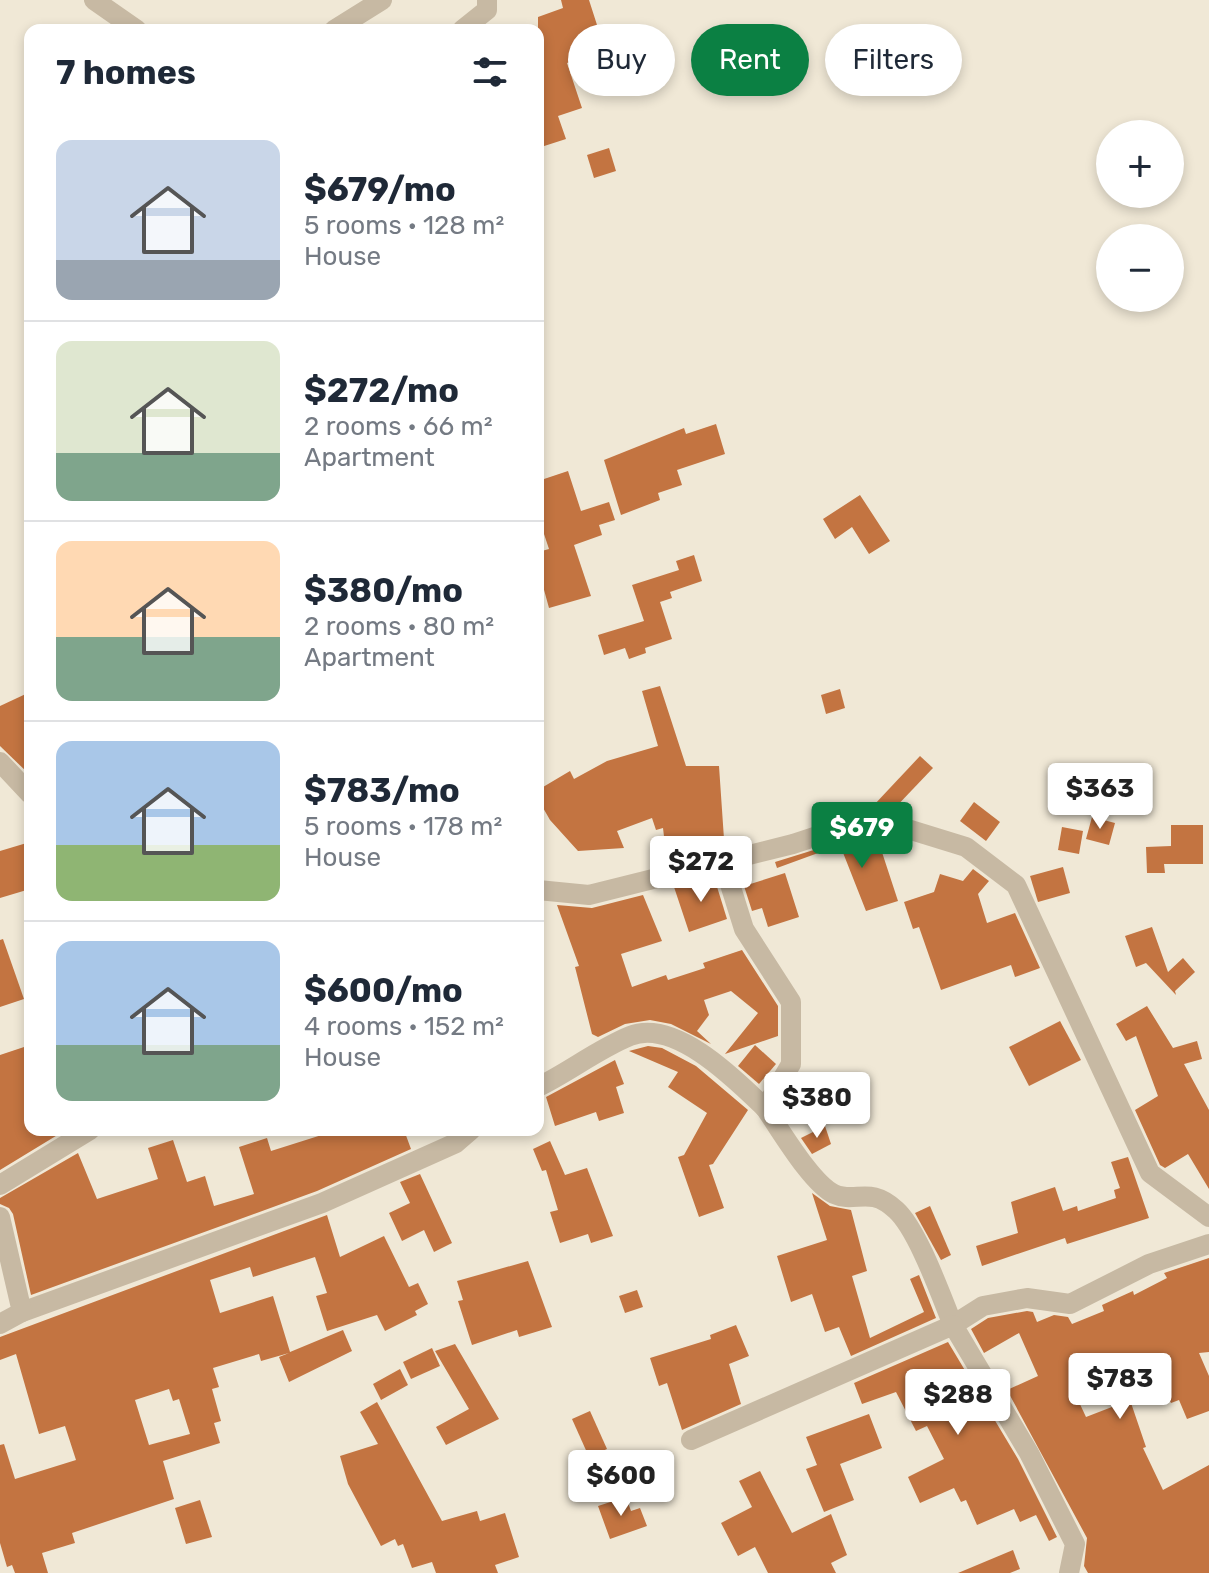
<!DOCTYPE html>
<html lang="en">
<head>
<meta charset="utf-8">
<style>
	body { margin:0; font-family:Rubik,sans-serif; background:#f2f2f3; color:#1f2937; height:100vh; display:flex; flex-direction:column; font-size:30px; white-space:nowrap }
	* { box-sizing:border-box; margin:0 }
	p { font-size:26px; color:#747a83 }
	.icon { flex:none; width:44px; height:44px; fill:none; stroke:currentColor; stroke-width:2; stroke-linecap:round; stroke-linejoin:round }
	.map { position:relative; flex:1; overflow:hidden }
	.details { position:absolute; left:24px; top:24px; width:520px; height:1112px; display:flex; flex-direction:column; background:#fff; border-radius:16px; box-shadow:0 4px 12px #0003 }
	.details>* { flex:none }
	.top-card { position:absolute; left:568px; top:24px; width:520px; height:72px; display:flex; gap:16px }
	.buttons { position:absolute; left:1096px; top:120px; display:grid; gap:16px }
	.buttons a { display:grid; place-items:center; width:88px; height:88px; border-radius:50%; background:#fff; box-shadow:0 4px 12px #0003; font-size:40px }
	.price { position:absolute; translate:-50% -68px; padding:0 18px; border-radius:8px; background:#fff; color:#222; font-size:26px; line-height:52px; filter:drop-shadow(0 2px 4px #0008) }
	.price::after { content:''; position:absolute; left:50%; top:48px; width:24px; height:18px; margin-left:-12px; background:inherit; clip-path:polygon(0 0,100% 0,50% 100%) }
	.price.current { background:#0b8043; color:#fff }
	ul { padding:0; list-style:none }
	li { display:flex; align-items:center; gap:24px; height:200px; padding:0 32px }
	li+li { border-top:2px solid #e0e1e3 }
	li span { display:grid; place-items:center; flex:none; width:224px; height:160px; border-radius:16px; color:#555 }
	li>.icon { margin-inline-start:auto }
	span .icon { width:96px; height:96px; fill:#fffc; stroke-width:1 }
	li b { font-size:34px }
	h2 { display:flex; justify-content:space-between; align-items:center; height:96px; padding:0 32px; font-size:34px }
	.pill { padding:0 28px; border-radius:36px; background:#fff; box-shadow:0 4px 12px #0003; font-size:28px; line-height:72px }
	.pill.current { background:#0b8043; color:#fff }
	.map>svg:first-child { display:block }
	.building { fill:#c37441; fill-rule:evenodd }
	.lines { fill:none; stroke-linecap:round; stroke-linejoin:round }
	.minor { stroke:#c7b9a3; stroke-width:20 }
	.tertiary { stroke:#c7b9a3; stroke-width:20 }
</style>
</head>
<body>
<div class="map">
<svg width="1209" height="1573" viewBox="0 0 1209 1573">
	<rect width="100%" height="100%" fill="#f0e8d6"/>
	<!-- building -->
	<g class="building">
		<polygon points="561,0 589,0 598,28 609,25 617,46 567,63 582,108 558,116 566,139 538,148 538,17 563,8"/>
		<polygon points="609,148 616,171 594,178 587,155"/>
		<polygon points="716,424 725,454 677,470 682,485 658,493 660,500 621,515 604,460 684,428 686,434"/>
		<polygon points="568,471 581,511 609,502 615,520 599,525 602,535 574,545 591,596 549,608 538,568 538,552 549,549 538,516 538,481"/>
		<polygon points="860,495 890,541 869,554 852,527 835,539 823,519"/>
		<polygon points="694,555 702,581 670,592 672,598 660,602 672,639 645,648 646,653 629,659 625,648 604,655 598,635 644,621 632,585 679,570 676,561"/>
		<polygon points="660,686 686,766 719,766 724,839 665,845 663,828 656,830 652,818 617,831 624,848 578,851 550,820 538,799 538,790 570,771 574,779 607,761 658,746 642,691"/>
		<polygon points="840,689 845,708 826,714 821,695"/>
		<polygon points="30,692 30,775 0,746 0,706"/>
		<polygon points="920,756 933,768 892,811 874,805"/>
		<polygon points="974,802 1000,822 986,841 960,821"/>
		<polygon points="1092,817 1115,823 1109,845 1086,839"/>
		<polygon points="1171,825 1203,825 1203,864 1164,864 1165,873 1147,873 1146,847 1171,846"/>
		<polygon points="1062,827 1083,831 1079,854 1058,850"/>
		<polygon points="862,835 864,842 877,837 898,901 866,911 840,845 777,868 775,862"/>
		<polygon points="30,842 30,889 0,898 0,851"/>
		<polygon points="1063,867 1070,893 1038,902 1030,876"/>
		<polygon points="973,869 989,881 978,894 987,923 1015,913 1040,968 1015,977 1011,965 941,990 919,927 913,929 904,902 934,892 940,874 963,881"/>
		<polygon points="785,873 799,917 768,927 762,908 752,911 744,886"/>
		<polygon points="714,877 727,919 689,932 674,887"/>
		<polygon points="643,895 662,941 621,954 632,987 666,975 668,980 705,968 703,963 742,950 778,1006 778,1036 725,1054 758,1013 731,991 704,1000 709,1015 697,1031 711,1044 671,1024 650,1020 625,1024 598,1037 592,1034 575,967 579,966 557,905 592,908"/>
		<polygon points="1152,927 1168,972 1183,958 1195,972 1175,991 1176,995 1146,963 1136,967 1125,936"/>
		<polygon points="3,939 24,999 0,1007 0,940"/>
		<polygon points="1147,1006 1173,1048 1197,1041 1202,1059 1184,1064 1209,1110 1209,1189 1188,1154 1165,1168 1160,1165 1135,1110 1158,1096 1136,1036 1126,1041 1116,1024"/>
		<polygon points="1060,1021 1081,1060 1029,1086 1009,1047"/>
		<polygon points="30,1045 30,1130 64,1131 0,1170 0,1055"/>
		<polygon points="755,1045 776,1064 759,1084 738,1066"/>
		<polygon points="648,1046 662,1048 696,1066 748,1110 713,1164 709,1165 724,1208 699,1217 678,1157 684,1155 707,1113 668,1087 678,1072 629,1051"/>
		<polygon points="615,1060 624,1084 616,1087 624,1113 599,1121 596,1112 555,1126 546,1097"/>
		<polygon points="825,1126 831,1144 812,1154 801,1138"/>
		<polygon points="328,1130 404,1130 411,1149 317,1191 31,1295 13,1214 9,1208 0,1204 0,1198 78,1153 97,1199 158,1179 148,1148 173,1140 187,1182 205,1176 214,1206 254,1194 239,1147 267,1138 271,1151 328,1133"/>
		<polygon points="550,1141 565,1175 587,1168 613,1236 591,1243 588,1234 560,1243 550,1212 558,1210 546,1170 542,1171 533,1149"/>
		<polygon points="1128,1157 1149,1218 1067,1244 1065,1238 982,1266 976,1246 1018,1233 1011,1202 1055,1187 1063,1211 1077,1206 1078,1211 1116,1198 1114,1190 1120,1188 1111,1162"/>
		<polygon points="420,1174 452,1243 434,1252 424,1230 402,1241 389,1213 410,1203 400,1182"/>
		<polygon points="812,1193 830,1206 851,1210 867,1271 852,1276 870,1338 924,1312 910,1279 919,1275 936,1318 851,1356 839,1327 825,1332 812,1294 791,1302 777,1256 827,1240"/>
		<polygon points="930,1206 951,1255 941,1260 915,1213"/>
		<path d="M 327,1215 L 340,1257 L 384,1236 L 409,1287 L 418,1283 L 428,1304 L 415,1311 L 417,1315 L 385,1331 L 377,1315 L 327,1331 L 316,1296 L 327,1293 L 315,1257 L 253,1277 L 250,1267 L 210,1280 L 220,1313 L 273,1296 L 290,1352 L 343,1330 L 352,1351 L 289,1382 L 279,1357 L 289,1353 L 261,1361 L 259,1354 L 213,1368 L 219,1387 L 212,1389 L 221,1421 L 214,1423 L 220,1443 L 163,1461 L 174,1499 L 72,1533 L 75,1543 L 42,1553 L 48,1573 L 15,1573 L 12,1565 L 7,1567 L 0,1543 L 0,1445 L 4,1444 L 15,1479 L 76,1460 L 65,1426 L 39,1434 L 16,1354 L 0,1360 L 0,1337 ZM 169,1389 L 173,1401 L 179,1399 L 190,1434 L 149,1445 L 135,1400 Z"/>
		<polygon points="1209,1258 1209,1352 1199,1353 1209,1376 1209,1411 1187,1419 1179,1400 1171,1403 1152,1361 1111,1380 1107,1371 1071,1385 1086,1417 1130,1400 1146,1447 1143,1448 1163,1490 1209,1465 1209,1573 1088,1573 1084,1566 1087,1538 1007,1390 1038,1376 1019,1333 984,1353 971,1329 988,1318 1027,1311 1033,1312 1037,1322 1054,1315 1068,1317 1072,1324 1104,1311 1102,1305 1133,1291 1134,1295 1167,1278 1164,1273"/>
		<polygon points="528,1261 552,1327 519,1337 517,1330 472,1345 458,1301 463,1300 457,1281"/>
		<polygon points="637,1290 643,1307 625,1313 619,1296"/>
		<polygon points="736,1325 749,1356 729,1364 741,1404 682,1430 667,1383 659,1386 650,1358 711,1339 710,1335"/>
		<polygon points="948,1342 1018,1459 1057,1537 1049,1541 1036,1515 1020,1522 1014,1509 977,1525 966,1500 961,1502 954,1488 920,1503 908,1477 944,1459 927,1426 916,1431 896,1392 862,1404 854,1383"/>
		<polygon points="455,1344 499,1419 446,1445 436,1427 469,1409 435,1351"/>
		<polygon points="432,1348 440,1366 411,1379 403,1362"/>
		<polygon points="400,1369 408,1385 381,1400 373,1384"/>
		<polygon points="377,1402 442,1521 477,1511 480,1521 505,1513 519,1557 495,1565 498,1573 436,1573 432,1562 412,1568 403,1544 398,1546 395,1539 381,1546 348,1484 340,1456 378,1444 360,1412"/>
		<polygon points="590,1411 607,1449 589,1457 572,1419"/>
		<polygon points="869,1414 882,1448 840,1464 854,1500 824,1512 806,1469 817,1465 806,1437"/>
		<polygon points="760,1471 792,1533 831,1514 847,1555 831,1563 836,1573 768,1573 755,1547 738,1556 721,1523 752,1507 739,1481"/>
		<polygon points="626,1497 631,1511 640,1508 647,1526 610,1539 598,1506"/>
		<polygon points="200,1500 212,1537 186,1544 175,1508"/>
		<polygon points="1013,1550 1020,1569 1010,1573 958,1573"/>
	</g>
	<g class="lines">
		<!-- minor -->
		<g class="minor">
			<polyline points="94,0 137,30"/>
			<polyline points="334,30 382,0"/>
			<polyline points="0,762 30,794"/>
			<path d="M 723,862 L 744,929 L 791,1002 L 791,1064 L 765,1108 C 780,1129 811,1183 834,1194 C 856,1204 869,1185 896,1210 C 918,1230 941,1296 953,1325 L 983,1306 L 1027,1298 L 1070,1304 L 1149,1264 L 1209,1244"/>
			<polyline points="538,890 589,895 793,844 872,818 966,847 1016,885 1150,1173 1209,1217"/>
			<path d="M 538,1087 C 569,1072 598,1049 630,1036 C 675,1018 736,1080 765,1108"/>
			<polyline points="22,1312 322,1203 456,1143 471,1130"/>
			<polyline points="691,1440 953,1325 1029,1453 1075,1544 1069,1573"/>
		</g>
		<!-- tertiary -->
		<g class="tertiary">
			<polyline points="462,30 487,10 487,0"/>
			<polyline points="0,1185 90,1130"/>
			<polyline points="0,1217 22,1312 0,1324"/>
		</g>
	</g>
</svg>
<div class="buttons">
<a>+</a>
<a>−</a>
</div>
<b class="price" style="left:1100px;top:831px">$363</b>
<b class="price current" style="left:862px;top:870px">$679</b>
<b class="price" style="left:701px;top:904px">$272</b>
<b class="price" style="left:817px;top:1140px">$380</b>
<b class="price" style="left:1120px;top:1421px">$783</b>
<b class="price" style="left:958px;top:1437px">$288</b>
<b class="price" style="left:621px;top:1518px">$600</b>
<div class="top-card">
<a class="pill">Buy</a>
<a class="pill current">Rent</a>
<a class="pill">Filters</a>
</div>
<section class="details">
<h2>7 homes<svg class="icon" aria-label="filters" viewBox="0 0 24 24"><path d="M4 7h16M4 17h16"/><circle cx="9" cy="7" r="2"/><circle cx="15" cy="17" r="2"/></svg></h2>
<ul>
<li><span style="background:linear-gradient(#c9d6e8 75%,#9aa5b1 0)"><svg class="icon" aria-label="home" viewBox="0 0 24 24"><path d="M3 11l9-7 9 7M6 9v11h12V9"/></svg></span><div><b>$679/mo</b><p>5 rooms · 128 m²</p><p>House</p></div></li>
<li><span style="background:linear-gradient(#dfe7d0 70%,#7fa58c 0)"><svg class="icon" aria-label="home" viewBox="0 0 24 24"><path d="M3 11l9-7 9 7M6 9v11h12V9"/></svg></span><div><b>$272/mo</b><p>2 rooms · 66 m²</p><p>Apartment</p></div></li>
<li><span style="background:linear-gradient(#ffd9b3 60%,#7fa58c 0)"><svg class="icon" aria-label="home" viewBox="0 0 24 24"><path d="M3 11l9-7 9 7M6 9v11h12V9"/></svg></span><div><b>$380/mo</b><p>2 rooms · 80 m²</p><p>Apartment</p></div></li>
<li><span style="background:linear-gradient(#a9c7e8 65%,#8fb573 0)"><svg class="icon" aria-label="home" viewBox="0 0 24 24"><path d="M3 11l9-7 9 7M6 9v11h12V9"/></svg></span><div><b>$783/mo</b><p>5 rooms · 178 m²</p><p>House</p></div></li>
<li><span style="background:linear-gradient(#a9c7e8 65%,#7fa58c 0)"><svg class="icon" aria-label="home" viewBox="0 0 24 24"><path d="M3 11l9-7 9 7M6 9v11h12V9"/></svg></span><div><b>$600/mo</b><p>4 rooms · 152 m²</p><p>House</p></div></li>
</ul>
</section>
</div>
</body>
</html>
